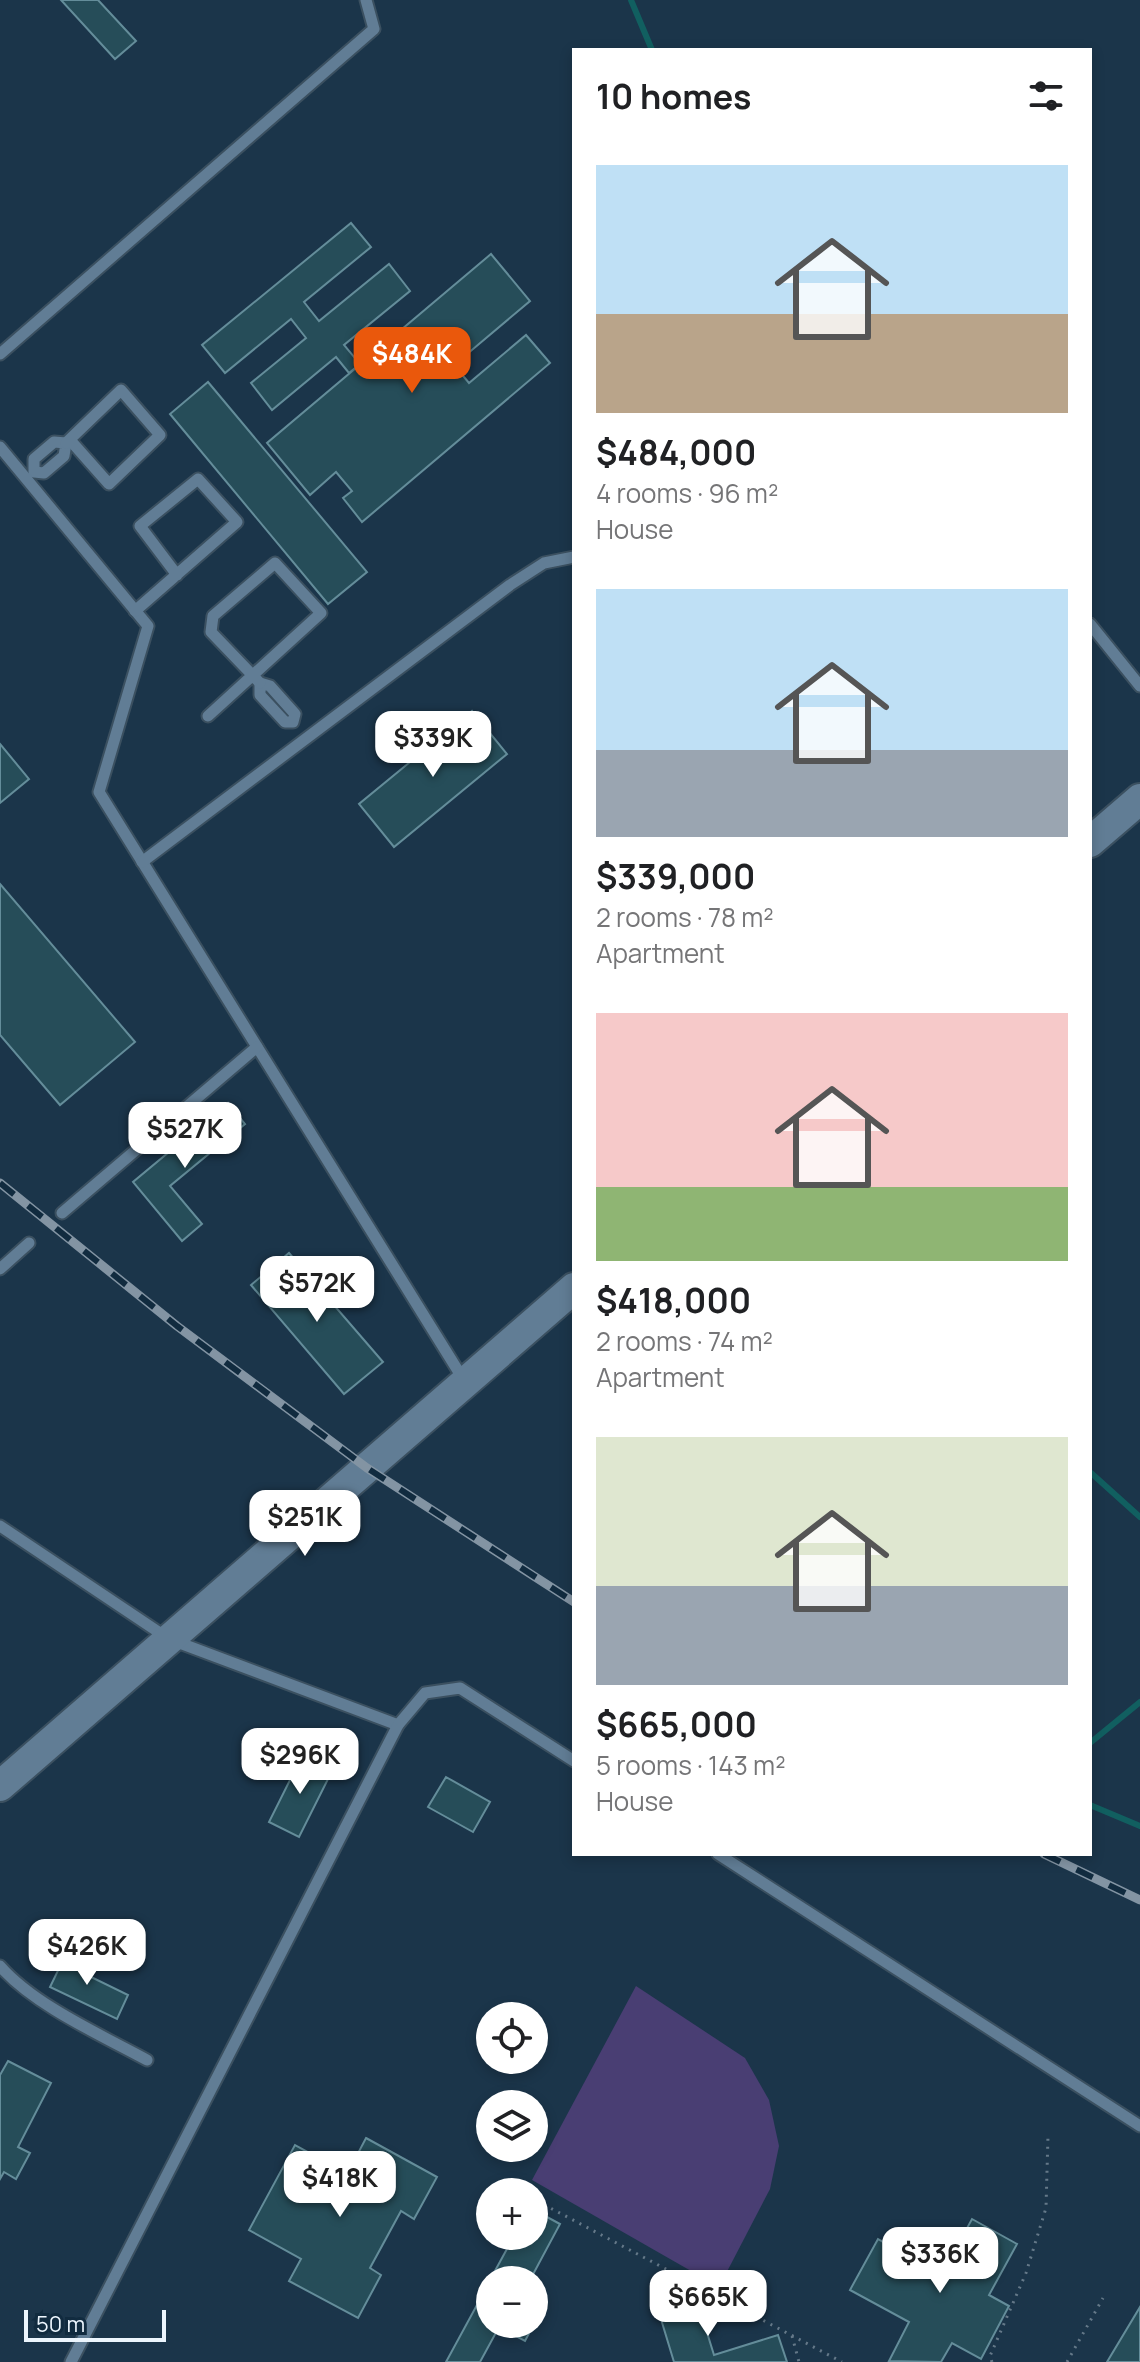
<!DOCTYPE html>
<html lang="en">
<head>
<meta charset="utf-8">
<style>
	body { margin:0; font-family:Manrope,sans-serif; background:#f6f6f6; color:#202124; height:100vh; display:flex; flex-direction:column; font-size:30px; white-space:nowrap }
	* { box-sizing:border-box; margin:0 }
	p { font-size:26px; color:#757577 }
	.icon { flex:none; width:44px; height:44px; fill:none; stroke:currentColor; stroke-width:2; stroke-linecap:round; stroke-linejoin:round }
	.map { position:relative; flex:1; overflow:hidden }
	.panel { position:absolute; left:572px; top:48px; width:520px; height:1808px; display:flex; flex-direction:column; background:#fff; border-radius:0px; box-shadow:0 4px 12px #0003 }
	.panel>* { flex:none }
	.buttons { position:absolute; left:476px; top:2002px; display:grid; gap:16px }
	.buttons a { display:grid; place-items:center; width:72px; height:72px; border-radius:50%; background:#fff; box-shadow:0 4px 12px #0003; font-size:40px }
	.scale { position:absolute; left:24px; bottom:20px; width:142px; box-sizing:border-box; padding-left:8px; border:4px solid #ecf5fd; border-top:0; font-size:22px; line-height:28px; white-space:nowrap; color:#ecf5fd; -webkit-text-stroke:6px #112b3f; paint-order:stroke }
	.price { position:absolute; translate:-50% -68px; padding:0 18px; border-radius:16px; background:#fff; color:#222; font-size:26px; line-height:52px; filter:drop-shadow(0 2px 4px #0008) }
	.price::after { content:''; position:absolute; left:50%; top:48px; width:24px; height:18px; margin-left:-12px; background:inherit; clip-path:polygon(0 0,100% 0,50% 100%) }
	.price.current { background:#ea580c; color:#fff }
	ul { padding:0; list-style:none }
	li { display:grid; align-content:center; gap:16px; height:424px; padding:0 24px }
	li span { display:grid; place-items:center; height:248px; border-radius:0px; color:#555 }
	li>.icon { margin-inline-start:auto }
	span .icon { width:144px; height:144px; fill:#fffc; stroke-width:1 }
	li b { font-size:34px }
	h2 { display:flex; justify-content:space-between; align-items:center; height:96px; padding:0 24px; font-size:34px }
	.map>svg:first-child { display:block }
	.green { fill:#493e73 }
	.lines { fill:none; stroke-linecap:round; stroke-linejoin:round }
	.stream { stroke:#115f60; stroke-width:6 }
	.building { fill:#264d59; stroke:#648d9a; stroke-width:2 }
	.lane-casing { stroke:#3b5060; stroke-width:15 }
	.secondary-casing { stroke:#3b5060; stroke-width:34 }
	.path { stroke:#657989; stroke-width:3; stroke-dasharray:2 6; stroke-linecap:butt }
	.lane { stroke:#617d95; stroke-width:11 }
	.secondary { stroke:#617d95; stroke-width:30 }
	.rail-casing { stroke:#8394a3; stroke-width:9 }
	.rail { stroke:#112b3f; stroke-width:6; stroke-dasharray:18; stroke-linecap:butt }
</style>
</head>
<body>
<div class="map">
<svg width="1140" height="2362" viewBox="0 0 1140 2362">
	<rect width="100%" height="100%" fill="#1b354a"/>
	<!-- green -->
	<polygon class="green" points="636,1986 745,2058 769,2100 779,2146 770,2189 719,2287 532,2180"/>
	<g class="lines">
		<!-- stream -->
		<g class="stream">
			<polyline points="631,0 652,50"/>
			<polyline points="1090,1472 1140,1517"/>
			<polyline points="1090,1743 1140,1702"/>
			<polyline points="1090,1805 1140,1826"/>
		</g>
	</g>
	<!-- building -->
	<g class="building">
		<polygon points="61,0 98,0 136,41 115,59"/>
		<polygon points="351,223 371,247 304,302 319,321 389,264 410,291 344,345 360,364 349,373 336,357 272,410 251,383 306,338 291,319 225,373 202,345"/>
		<polygon points="491,254 530,301 454,365 469,383 526,335 550,363 362,522 343,498 352,491 336,472 310,495 267,443"/>
		<polygon points="208,382 367,572 328,604 170,414"/>
		<polygon points="472,711 507,754 394,847 359,804"/>
		<polygon points="0,744 29,779 0,803"/>
		<polygon points="0,884 135,1042 60,1105 0,1035"/>
		<polygon points="228,1103 245,1124 170,1186 202,1224 182,1241 133,1182"/>
		<polygon points="289,1253 383,1362 344,1394 251,1285"/>
		<polygon points="302,1756 332,1771 299,1837 269,1822"/>
		<polygon points="446,1777 490,1802 473,1832 428,1807"/>
		<polygon points="67,1952 94,1965 89,1976 128,1995 117,2019 50,1987"/>
		<polygon points="8,2061 51,2083 18,2147 30,2153 16,2179 4,2172 0,2179 0,2075"/>
		<polygon points="366,2138 437,2177 414,2219 401,2211 370,2268 381,2275 358,2318 289,2281 301,2259 249,2230 295,2145 326,2162 321,2171 343,2182"/>
		<polygon points="534,2210 560,2224 530,2280 490,2280 514,2236 534,2236"/>
		<polygon points="972,2219 1017,2244 989,2295 1009,2306 981,2359 952,2343 941,2362 889,2361 909,2322 850,2290 878,2239 942,2274"/>
		<polygon points="490,2281 490,2324 534,2324 525,2341 499,2327 480,2362 446,2362"/>
		<polygon points="695,2294 714,2355 778,2335 787,2362 674,2362 657,2306"/>
		<polygon points="1140,2307 1140,2362 1107,2362"/>
	</g>
	<g class="lines">
		<!-- lane casing -->
		<g class="lane-casing">
			<g id="lane">
				<polyline points="0,354 374,29 366,0"/>
				<polygon points="54,442 66,443 64,456 44,473 34,472 34,459"/>
				<polyline points="66,443 121,390 160,435 109,484 70,440"/>
				<polyline points="0,447 148,626 99,792 465,1382"/>
				<polyline points="135,611 237,522 198,479 140,526 177,575"/>
				<polyline points="1090,624 1140,686"/>
				<polygon points="260,683 270,686 295,714 293,722 285,722 260,695"/>
				<polyline points="208,716 321,613 275,563 213,616 211,632 260,683"/>
				<polyline points="142,862 510,585 544,563 574,557"/>
				<polyline points="62,1213 257,1047"/>
				<polyline points="0,1269 29,1243"/>
				<polyline points="0,1526 169,1639 398,1725"/>
				<polyline points="718,1854 1140,2126"/>
				<path d="M 0,1966 C 34,2005 101,2035 147,2060"/>
				<polyline points="71,2362 398,1725 425,1693 460,1688 574,1761"/>
			</g>
		</g>
		<!-- secondary casing -->
		<g class="secondary-casing">
			<g id="secondary">
				<polyline points="1090,842 1140,799"/>
				<polyline points="0,1786 574,1288"/>
			</g>
		</g>
		<!-- path -->
		<g class="path">
			<polyline points="537,2201 842,2362"/>
			<polyline points="792,2336 799,2362"/>
			<polyline points="992,2362 990,2356 1026,2273 1046,2208 1048,2136"/>
			<polyline points="1067,2362 1103,2298"/>
		</g>
		<!-- lane -->
		<use href="#lane" class="lane"/>
		<!-- secondary -->
		<use href="#secondary" class="secondary"/>
		<!-- rail casing -->
		<g class="rail-casing">
			<g id="rail">
				<polyline points="0,1183 177,1326 367,1468 574,1602"/>
				<polyline points="1044,1854 1140,1900"/>
			</g>
		</g>
		<!-- rail -->
		<use href="#rail" class="rail"/>
	</g>
</svg>
<div class="buttons">
<a><svg class="icon" aria-label="locate" viewBox="0 0 24 24"><circle cx="12" cy="12" r="6"/><path d="M12 2v4M12 18v4M2 12h4M18 12h4"/></svg></a>
<a><svg class="icon" aria-label="layers" viewBox="0 0 24 24"><path d="M12 4l9 5-9 5-9-5zM3 14l9 5 9-5"/></svg></a>
<a>+</a>
<a>−</a>
</div>
<div class="scale">50 m</div>
<b class="price current" style="left:412px;top:395px">$484K</b>
<b class="price" style="left:433px;top:779px">$339K</b>
<b class="price" style="left:185px;top:1170px">$527K</b>
<b class="price" style="left:317px;top:1324px">$572K</b>
<b class="price" style="left:305px;top:1558px">$251K</b>
<b class="price" style="left:300px;top:1796px">$296K</b>
<b class="price" style="left:87px;top:1987px">$426K</b>
<b class="price" style="left:340px;top:2219px">$418K</b>
<b class="price" style="left:940px;top:2295px">$336K</b>
<b class="price" style="left:708px;top:2338px">$665K</b>
<section class="panel">
<h2>10 homes<svg class="icon" aria-label="filters" viewBox="0 0 24 24"><path d="M4 7h16M4 17h16"/><circle cx="9" cy="7" r="2"/><circle cx="15" cy="17" r="2"/></svg></h2>
<ul>
<li><span style="background:linear-gradient(#bfe0f5 60%,#b9a48a 0)"><svg class="icon" aria-label="home" viewBox="0 0 24 24"><path d="M3 11l9-7 9 7M6 9v11h12V9"/></svg></span><div><b>$484,000</b><p>4 rooms · 96 m²</p><p>House</p></div></li>
<li><span style="background:linear-gradient(#bfe0f5 65%,#9aa5b1 0)"><svg class="icon" aria-label="home" viewBox="0 0 24 24"><path d="M3 11l9-7 9 7M6 9v11h12V9"/></svg></span><div><b>$339,000</b><p>2 rooms · 78 m²</p><p>Apartment</p></div></li>
<li><span style="background:linear-gradient(#f6c9c9 70%,#8fb573 0)"><svg class="icon" aria-label="home" viewBox="0 0 24 24"><path d="M3 11l9-7 9 7M6 9v11h12V9"/></svg></span><div><b>$418,000</b><p>2 rooms · 74 m²</p><p>Apartment</p></div></li>
<li><span style="background:linear-gradient(#dfe7d0 60%,#9aa5b1 0)"><svg class="icon" aria-label="home" viewBox="0 0 24 24"><path d="M3 11l9-7 9 7M6 9v11h12V9"/></svg></span><div><b>$665,000</b><p>5 rooms · 143 m²</p><p>House</p></div></li>
</ul>
</section>
</div>
</body>
</html>
